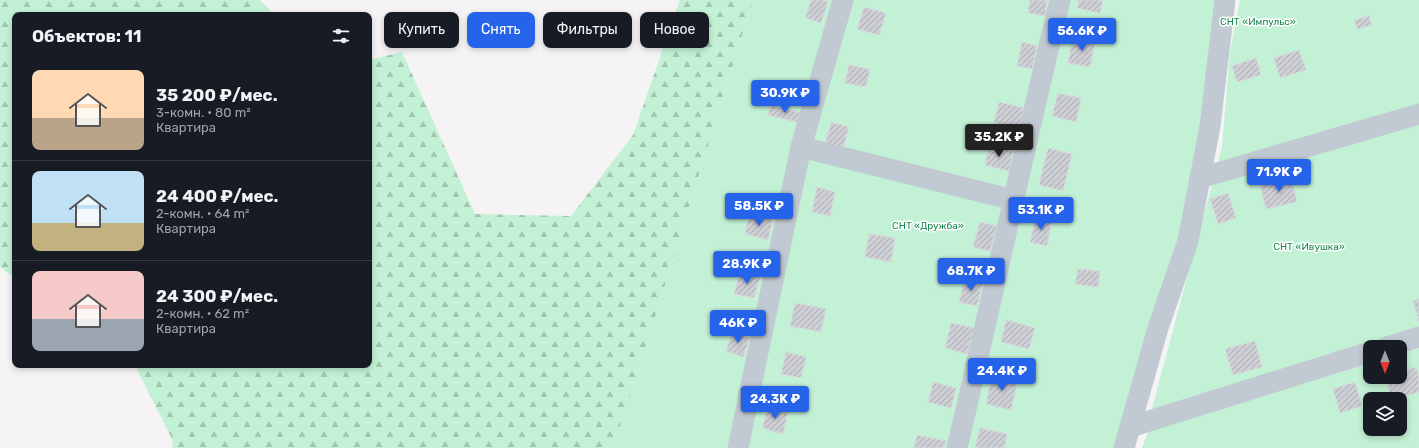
<!DOCTYPE html>
<html lang="ru">
<head>
<meta charset="utf-8">
<style>
	body { margin:0; font-family:Rubik,sans-serif; background:#20242c; color:#f1f3f6; height:100vh; display:flex; flex-direction:column; font-size:15px; white-space:nowrap }
	* { box-sizing:border-box; margin:0 }
	p { font-size:13px; color:#9ea1a6 }
	.icon { flex:none; width:22px; height:22px; fill:none; stroke:currentColor; stroke-width:2; stroke-linecap:round; stroke-linejoin:round }
	.map { position:relative; flex:1; overflow:hidden }
	.drawer { position:absolute; left:12px; top:12px; width:360px; height:356px; display:flex; flex-direction:column; background:#171b24; border-radius:8px; box-shadow:0 2px 6px #0003 }
	.drawer>* { flex:none }
	.banner { position:absolute; left:384px; top:12px; width:380px; height:36px; display:flex; gap:8px }
	.needle { width:26px; rotate:180deg }
	.tools { position:absolute; left:1363px; top:340px; display:grid; gap:8px }
	.tools a { display:grid; place-items:center; width:44px; height:44px; border-radius:8px; background:#171b24; box-shadow:0 2px 6px #0003; font-size:20px }
	.price { position:absolute; translate:-50% -34px; padding:0 9px; border-radius:4px; background:#2563eb; color:#fff; font-size:13px; line-height:26px; filter:drop-shadow(0 1px 2px #0008) }
	.price::after { content:''; position:absolute; left:50%; top:24px; width:12px; height:9px; margin-left:-6px; background:inherit; clip-path:polygon(0 0,100% 0,50% 100%) }
	.price.on { background:#222; color:#fff }
	ul { padding:0; list-style:none }
	li { display:flex; align-items:center; gap:12px; height:100px; padding:0 20px }
	li+li { border-top:1px solid #363941 }
	li span { display:grid; place-items:center; flex:none; width:112px; height:80px; border-radius:8px; color:#555 }
	li>.icon { margin-inline-start:auto }
	span .icon { width:48px; height:48px; fill:#fffc; stroke-width:1 }
	li b { font-size:17px }
	h2 { display:flex; justify-content:space-between; align-items:center; height:48px; padding:0 20px; font-size:17px }
	.chip { padding:0 14px; border-radius:8px; background:#171b24; box-shadow:0 2px 6px #0003; font-size:14px; line-height:36px }
	.chip.on { background:#2563eb; color:#fff }
	.map>svg:first-child { display:block }
	.forest { fill:url(#forest-firs) }
	.garden { fill:#c3f1d5; fill-rule:evenodd }
	.building { fill:url(#building-hatch); stroke:#d7d9de }
	.lines { fill:none; stroke-linecap:round; stroke-linejoin:round }
	.minor { stroke:#c1cad2; stroke-width:21 }
	.labels { text-anchor:middle; stroke-width:3; stroke-linejoin:round; paint-order:stroke }
	.park-label { font-size:10px; fill:#17864f; stroke:#fff }
</style>
</head>
<body>
<div class="map">
<svg width="1419" height="448" viewBox="0 0 1419 448">
	<defs>
		<pattern id="forest-firs" width="22" height="20" patternUnits="userSpaceOnUse"><rect width="22" height="20" fill="#c3f1d5"/><path d="M5 1l3.5 6h-7zM16 11l3.5 6h-7z" fill="#a0c6b0"/></pattern>
		<pattern id="building-hatch" width="6" height="6" patternUnits="userSpaceOnUse"><rect width="6" height="6" fill="#cdcfd5"/><path d="M-1 1l2-2M0 6l6-6M5 7l2-2" fill="none" stroke="#a8abb0"/></pattern>
	</defs>
	<rect width="100%" height="100%" fill="#f5f3f3"/>
	<!-- forest -->
	<g class="forest">
		<polygon points="0,0 260,0 275,15 15,15 15,278 0,267"/>
		<polygon points="680,0 753,0 653,324 629,448 172,448 173,441 135,365 369,365 369,60 402,52 475,214 571,216 633,135"/>
	</g>
	<!-- garden -->
	<g class="garden">
		<polygon points="753,0 1216,0 1201,126 1180,241 1116,448 613,448 653,324"/>
		<polygon points="1240,0 1419,0 1419,328 1151,412 1222,147 1230,52"/>
		<path d="M 1419,348 L 1419,448 L 1142,448 L 1148,432 L 1370,363 L 1370,377 L 1400,377 L 1400,354 ZM 1370,399 L 1400,399 L 1400,429 L 1370,429 Z"/>
	</g>
	<!-- building -->
	<g class="building">
		<polygon points="811,0 822,0 828,2 821,23 805,18"/>
		<polygon points="1030,0 1047,0 1045,16 1028,13"/>
		<polygon points="1079,0 1103,0 1100,13 1077,8"/>
		<polygon points="864,7 886,13 879,35 857,29"/>
		<polygon points="1369,16 1372,25 1357,29 1354,20"/>
		<polygon points="1073,37 1095,41 1090,67 1068,63"/>
		<polygon points="1022,42 1037,46 1032,69 1017,66"/>
		<polygon points="1299,50 1306,70 1280,78 1274,58"/>
		<polygon points="1256,58 1261,75 1237,82 1232,66"/>
		<polygon points="849,65 870,69 866,87 845,83"/>
		<polygon points="1058,93 1081,98 1076,122 1052,116"/>
		<polygon points="999,102 1024,108 1019,129 994,123"/>
		<polygon points="771,105 802,113 800,123 768,115"/>
		<polygon points="831,122 849,127 843,149 825,144"/>
		<polygon points="989,145 1013,150 1009,171 985,165"/>
		<polygon points="1048,148 1072,154 1063,191 1039,185"/>
		<polygon points="1291,177 1297,202 1266,209 1260,185"/>
		<polygon points="817,187 835,192 830,216 812,212"/>
		<polygon points="1228,193 1236,218 1218,224 1210,199"/>
		<polygon points="749,214 773,219 768,240 745,234"/>
		<polygon points="1036,216 1052,219 1047,246 1030,242"/>
		<polygon points="980,222 997,226 990,251 973,247"/>
		<polygon points="869,234 895,238 891,262 865,257"/>
		<polygon points="1078,269 1100,271 1098,287 1075,284"/>
		<polygon points="740,272 760,277 754,298 734,294"/>
		<polygon points="965,278 983,282 977,306 959,302"/>
		<polygon points="1419,299 1419,322 1413,301"/>
		<polygon points="795,303 826,309 821,332 790,326"/>
		<polygon points="1006,320 1035,328 1029,349 1001,342"/>
		<polygon points="951,323 974,328 967,354 945,348"/>
		<polygon points="732,332 750,338 743,357 726,351"/>
		<polygon points="1255,341 1262,367 1233,375 1225,349"/>
		<polygon points="786,352 806,357 801,378 781,374"/>
		<polygon points="1416,367 1419,377 1419,392 1397,399 1392,399 1385,377 1400,377 1400,371"/>
		<polygon points="992,374 1018,380 1011,410 986,404"/>
		<polygon points="933,382 956,388 951,408 928,402"/>
		<polygon points="1355,382 1362,406 1340,413 1333,389"/>
		<polygon points="768,407 788,412 783,434 762,428"/>
		<polygon points="980,428 1007,434 1004,448 975,448"/>
		<polygon points="917,435 946,441 944,448 914,448"/>
	</g>
	<g class="lines">
		<!-- minor -->
		<g class="minor">
			<polyline points="801,147 1014,200"/>
			<polyline points="1200,178 1419,114"/>
			<polyline points="1386,347 1419,337"/>
			<polyline points="1130,427 1370,352"/>
			<polyline points="738,448 801,147 843,0"/>
			<path d="M 957,448 C 992,299 1024,149 1060,0"/>
			<polyline points="1124,448 1158,328 1188,241 1210,126 1225,0"/>
		</g>
	</g>
	<g class="labels">
		<!-- park labels -->
		<g class="park-label">
			<text x="1258" y="25">СНТ «Импульс»</text>
			<text x="928" y="229">СНТ «Дружба»</text>
			<text x="1309" y="250">СНТ «Ивушка»</text>
		</g>
	</g>
</svg>
<div class="tools">
<a><svg class="needle" viewBox="-14 -14 28 28"><path d="M0-13l5 13h-10z" fill="#e53935"/><path d="M0 13l5-13h-10z" fill="#9ea1a6"/></svg></a>
<a><svg class="icon" aria-label="layers" viewBox="0 0 24 24"><path d="M12 4l9 5-9 5-9-5zM3 14l9 5 9-5"/></svg></a>
</div>
<b class="price" style="left:1082px;top:52px">56.6K ₽</b>
<b class="price" style="left:785px;top:114px">30.9K ₽</b>
<b class="price on" style="left:999px;top:158px">35.2K ₽</b>
<b class="price" style="left:1279px;top:193px">71.9K ₽</b>
<b class="price" style="left:759px;top:227px">58.5K ₽</b>
<b class="price" style="left:1041px;top:231px">53.1K ₽</b>
<b class="price" style="left:747px;top:285px">28.9K ₽</b>
<b class="price" style="left:971px;top:292px">68.7K ₽</b>
<b class="price" style="left:738px;top:344px">46K ₽</b>
<b class="price" style="left:1002px;top:392px">24.4K ₽</b>
<b class="price" style="left:775px;top:420px">24.3K ₽</b>
<div class="banner">
<a class="chip">Купить</a>
<a class="chip on">Снять</a>
<a class="chip">Фильтры</a>
<a class="chip">Новое</a>
</div>
<section class="drawer">
<h2>Объектов: 11<svg class="icon" aria-label="filters" viewBox="0 0 24 24"><path d="M4 7h16M4 17h16"/><circle cx="9" cy="7" r="2"/><circle cx="15" cy="17" r="2"/></svg></h2>
<ul>
<li><span style="background:linear-gradient(#ffd9b3 60%,#b9a48a 0)"><svg class="icon" aria-label="home" viewBox="0 0 24 24"><path d="M3 11l9-7 9 7M6 9v11h12V9"/></svg></span><div><b>35 200 ₽/мес.</b><p>3-комн. · 80 m²</p><p>Квартира</p></div></li>
<li><span style="background:linear-gradient(#bfe0f5 65%,#c2b280 0)"><svg class="icon" aria-label="home" viewBox="0 0 24 24"><path d="M3 11l9-7 9 7M6 9v11h12V9"/></svg></span><div><b>24 400 ₽/мес.</b><p>2-комн. · 64 m²</p><p>Квартира</p></div></li>
<li><span style="background:linear-gradient(#f6c9c9 60%,#9aa5b1 0)"><svg class="icon" aria-label="home" viewBox="0 0 24 24"><path d="M3 11l9-7 9 7M6 9v11h12V9"/></svg></span><div><b>24 300 ₽/мес.</b><p>2-комн. · 62 m²</p><p>Квартира</p></div></li>
</ul>
</section>
</div>
</body>
</html>
